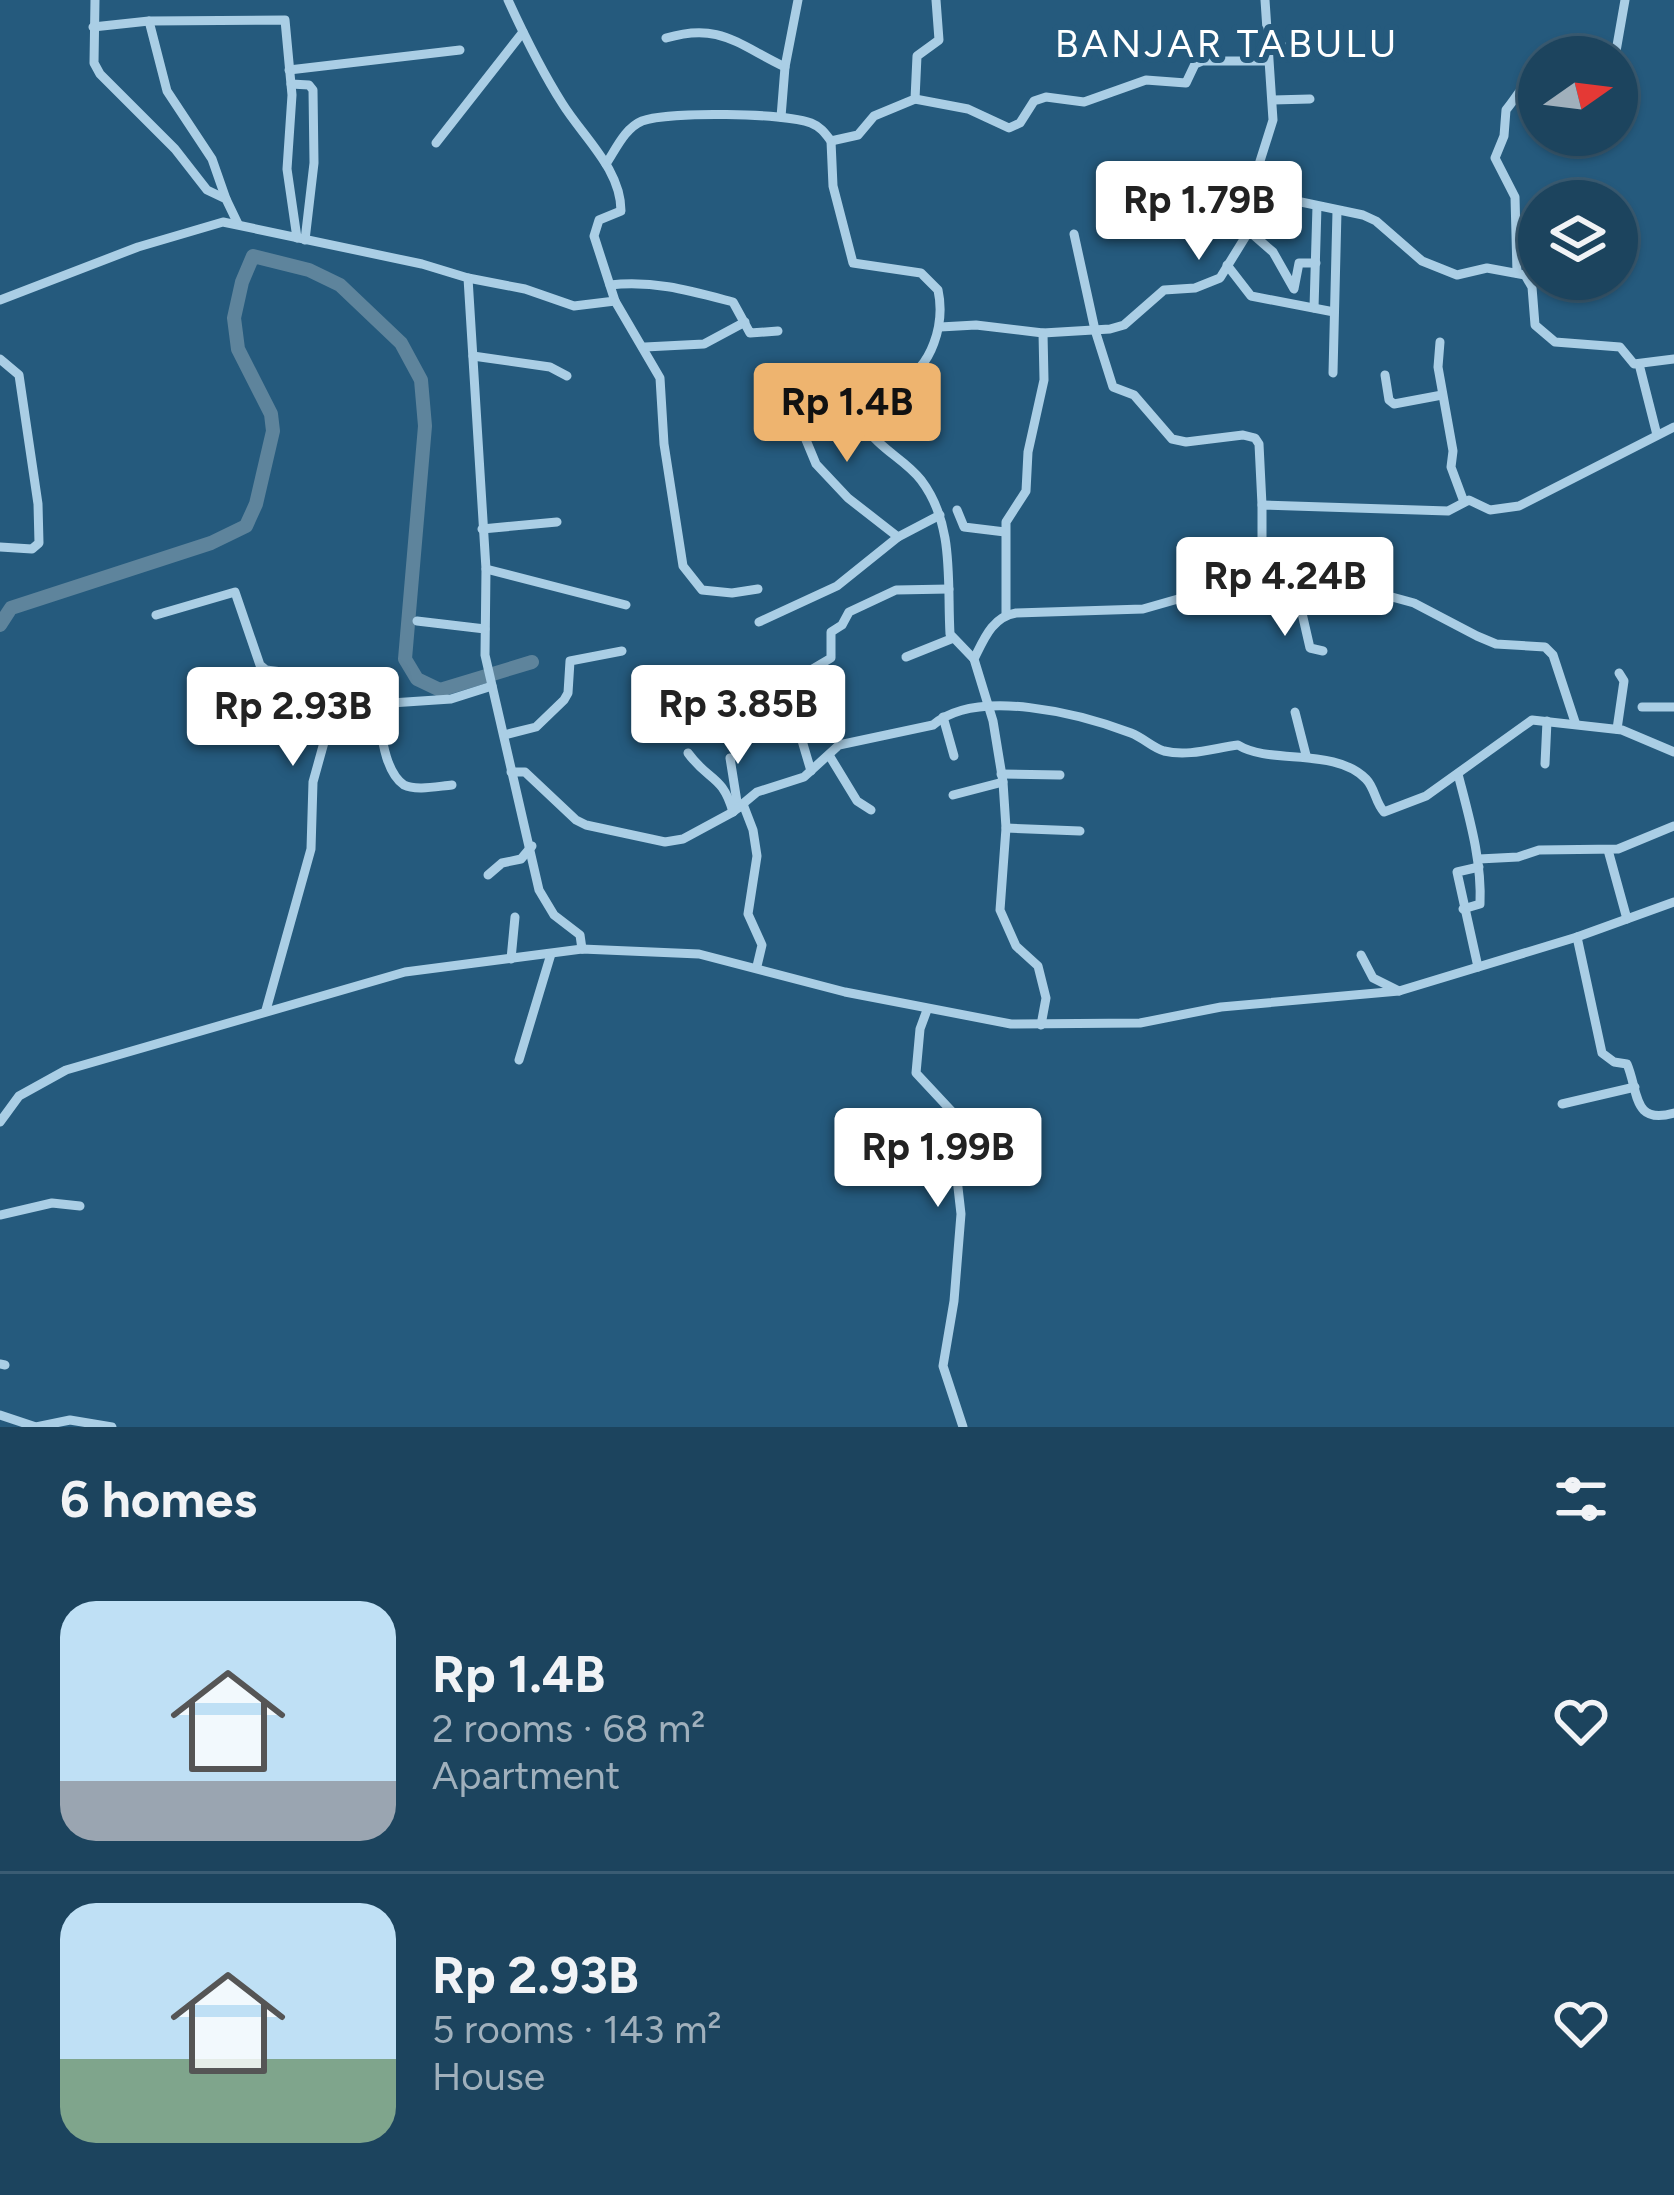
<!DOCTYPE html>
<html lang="en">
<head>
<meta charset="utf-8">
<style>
	body { margin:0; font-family:Figtree,sans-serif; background:#254b64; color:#f1f3f6; height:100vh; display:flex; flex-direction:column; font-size:45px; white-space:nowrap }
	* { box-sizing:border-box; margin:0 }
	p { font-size:39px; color:#a0b0bc }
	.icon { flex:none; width:66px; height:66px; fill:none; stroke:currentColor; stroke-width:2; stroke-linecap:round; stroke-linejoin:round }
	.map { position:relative; height:1427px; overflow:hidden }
	.panel { display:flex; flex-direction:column; background:#1c445e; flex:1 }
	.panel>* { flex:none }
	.needle { width:78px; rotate:76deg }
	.buttons { position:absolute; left:1518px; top:36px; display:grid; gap:24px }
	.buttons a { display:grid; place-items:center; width:120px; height:120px; border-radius:50%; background:#1c445e; box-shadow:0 3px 9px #0004,0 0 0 3px #3a5c73; font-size:60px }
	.price { position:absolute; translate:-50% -102px; padding:0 27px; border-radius:12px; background:#fff; color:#222; font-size:39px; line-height:78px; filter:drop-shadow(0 3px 6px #0008) }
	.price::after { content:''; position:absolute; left:50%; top:72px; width:36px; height:27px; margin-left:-18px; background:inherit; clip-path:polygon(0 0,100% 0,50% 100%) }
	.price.active { background:#eeb46f; color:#111 }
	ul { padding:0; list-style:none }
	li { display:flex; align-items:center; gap:36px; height:300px; padding:0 60px }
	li+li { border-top:3px solid #3a5c73 }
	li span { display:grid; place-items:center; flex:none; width:336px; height:240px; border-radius:36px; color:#555 }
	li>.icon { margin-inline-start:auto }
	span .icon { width:144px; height:144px; fill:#fffc; stroke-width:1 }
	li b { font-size:51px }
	h2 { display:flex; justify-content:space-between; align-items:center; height:144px; padding:0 60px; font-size:51px }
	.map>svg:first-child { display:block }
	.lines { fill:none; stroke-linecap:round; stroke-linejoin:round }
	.river { stroke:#5e849c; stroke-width:14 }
	.minor { stroke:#aacee5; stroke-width:9 }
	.labels { text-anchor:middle; stroke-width:12; stroke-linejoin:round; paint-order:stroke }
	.quarter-label { font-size:39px; letter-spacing:3px; fill:#fff; stroke:#255a7d }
</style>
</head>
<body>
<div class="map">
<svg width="1674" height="1427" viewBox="0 0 1674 1427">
	<rect width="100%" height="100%" fill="#255a7d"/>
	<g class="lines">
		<!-- river -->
		<polyline class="river" points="0,625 11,608 211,543 246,526 256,504 273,431 271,414 238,349 234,318 242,282 253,256 309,270 340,285 401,343 421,380 425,426 405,659 417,679 440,690 532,662"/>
		<!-- minor -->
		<g class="minor">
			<polyline points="95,0 94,63 100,74 175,149 207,190 226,199 238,224"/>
			<polyline points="149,21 167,91 212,159 226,199"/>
			<polyline points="93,27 149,21 285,20 292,95 287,169 297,238"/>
			<path d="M 666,38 C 719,22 737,44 785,67"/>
			<polyline points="1267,49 1304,45 1314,39"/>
			<polyline points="1615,57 1625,0"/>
			<polyline points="289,70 460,50"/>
			<polyline points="291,84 309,85 313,90 314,163 305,240"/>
			<polyline points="915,99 968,109 1009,128 1020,123 1034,101 1046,97 1084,102 1146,80 1186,83 1195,64 1202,61 1267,61"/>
			<polyline points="1273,100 1310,99"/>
			<polyline points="781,117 785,67 798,0"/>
			<path d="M 831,141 L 833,186 L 853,263 L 921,273 L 938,290 C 945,322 933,369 899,382 C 886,387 874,387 861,393 C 851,439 899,451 921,480 C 955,525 947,581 950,634 L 974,659"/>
			<polyline points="436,143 523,32"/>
			<path d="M 606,164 C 616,149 625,128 642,121 C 669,111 784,113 811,123 C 821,127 825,133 831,141 L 858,135 L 874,116 L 915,99 L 917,56 L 939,40 L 936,0"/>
			<polyline points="1253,190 1272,207 1301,202 1363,215 1376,221 1422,261 1457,275 1487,268 1525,275 1532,287 1535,325 1555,342 1620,347 1634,364 1674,359"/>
			<polyline points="1249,231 1273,252 1294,289 1299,263 1316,263"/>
			<polyline points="1074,234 1095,330 1113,387 1134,395 1172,439 1186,442 1243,435 1255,438 1259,444 1262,505"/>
			<polyline points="1227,265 1251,296 1334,312"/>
			<path d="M 1517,273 L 1515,197 L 1495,158 L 1504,136 L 1506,110 C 1517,97 1526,79 1539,70"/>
			<path d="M 468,278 L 525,289 L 574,306 L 615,301 L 594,236 L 599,220 L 621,211 C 621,169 583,137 562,103 C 541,70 524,35 508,0"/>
			<path d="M 610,285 C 654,280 691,291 733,302 L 750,333 L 778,331"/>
			<polyline points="0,300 138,247 223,222 422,264 468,278 486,569 485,655 539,890 554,915 580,935 582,949"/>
			<polyline points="615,301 660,378 664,444 683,566 702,590 732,593 758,589"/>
			<polyline points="1314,308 1317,206"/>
			<polyline points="940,327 976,325 1043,333 1110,329 1124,325 1164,290 1195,288 1220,278 1249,231 1255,177 1273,120 1265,0"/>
			<polyline points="1440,342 1438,367 1453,451 1451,467 1464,502"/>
			<polyline points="645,347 704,344 745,322"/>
			<polyline points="473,356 550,367 567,376"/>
			<polyline points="0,359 19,375 38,504 39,543 32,549 0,547"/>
			<polyline points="1639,364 1657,435"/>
			<polyline points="1333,373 1337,211"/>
			<polyline points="1385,375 1389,400 1394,404 1442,395"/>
			<polyline points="816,391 860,398"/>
			<polyline points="789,399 816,464 848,498 898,537"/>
			<polyline points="957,510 964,527 1005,532"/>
			<polyline points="482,529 557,522"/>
			<polyline points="1249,562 1293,574 1357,570 1381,594 1414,603 1477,636 1496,644 1545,647 1553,655 1575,722"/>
			<polyline points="486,569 626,605"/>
			<polyline points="1293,574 1310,648 1323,651"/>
			<polyline points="1006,614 1006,522 1026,491 1028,452 1044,380 1043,333"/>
			<polyline points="156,615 235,592 260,665 266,670 306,675 328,728"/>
			<polyline points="417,621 485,629"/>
			<polyline points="759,622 837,586 898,537 940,515"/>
			<polyline points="906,657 951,639"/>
			<polyline points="799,692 809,671 831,658 831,632 842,625 849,612 896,590 949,589"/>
			<path d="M 376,704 C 381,727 383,771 404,785 C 416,791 439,786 452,785"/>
			<polyline points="1642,707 1674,707"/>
			<polyline points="1295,712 1306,755"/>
			<polyline points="943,717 954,756"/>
			<polyline points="798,727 811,771"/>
			<polyline points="1617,729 1624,681 1619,673"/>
			<polyline points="504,735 536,727 564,700 568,693 570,661 622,651"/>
			<path d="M 688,753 C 709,782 722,774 733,812"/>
			<polyline points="829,755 857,801 871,810"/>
			<polyline points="730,758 738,808"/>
			<polyline points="1545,764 1547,721"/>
			<path d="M 511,772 L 525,772 L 576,820 L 586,825 L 665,842 L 683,839 L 733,812 L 757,792 L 804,777 L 839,745 L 933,725 C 977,687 1081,714 1131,733 C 1144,738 1151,747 1164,751 C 1189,757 1214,748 1238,745 C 1270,765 1335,747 1366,779 C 1375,788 1375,802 1384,812 L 1426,796 L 1532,720 L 1622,730 L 1674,752"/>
			<polyline points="1001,774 1060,775"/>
			<path d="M 1458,774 C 1469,817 1482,860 1480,904 L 1463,909"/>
			<polyline points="953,795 1003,782"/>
			<polyline points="743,804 753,830 757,856 748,914 762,945 757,966"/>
			<polyline points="1006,828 1080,831"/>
			<polyline points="1608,850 1627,919"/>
			<polyline points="1479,859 1518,857 1539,850 1618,849 1674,826"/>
			<polyline points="488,875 502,863 521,859 532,846"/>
			<path d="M 1577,937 L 1602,1053 L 1614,1062 L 1627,1064 C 1639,1092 1632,1125 1674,1113"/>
			<polyline points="1361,955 1373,978 1399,991"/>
			<polyline points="511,959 515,917"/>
			<polyline points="1478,967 1457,872 1479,867"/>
			<polyline points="266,1010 311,849 313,782 328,728 376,704 451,699 492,686"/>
			<polyline points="927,1010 920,1029 916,1073 958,1118 955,1161 961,1214 954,1301 943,1366 963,1427"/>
			<path d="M 1041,1025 L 1046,998 L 1038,966 L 1016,946 L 1000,910 L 1006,828 L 1003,782 L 993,721 L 974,659 C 984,639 992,617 1016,613 L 1143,609 L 1192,595 L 1249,562 L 1262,538 L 1262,505 L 1448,511 L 1469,500 L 1490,510 L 1519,506 L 1674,427"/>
			<polyline points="519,1060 551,954"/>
			<polyline points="1562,1104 1635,1087"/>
			<polyline points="0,1122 19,1096 66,1070 405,972 582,949 699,954 845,992 1011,1024 1140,1023 1221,1007 1399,991 1577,937 1674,902"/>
			<polyline points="0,1215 52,1203 80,1206"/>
			<polyline points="0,1364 5,1365"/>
			<polyline points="0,1415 36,1427 70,1420 112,1427"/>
		</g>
	</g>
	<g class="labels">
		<!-- quarter labels -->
		<g class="quarter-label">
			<text x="1227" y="57">BANJAR TABULU</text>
		</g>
	</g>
</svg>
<div class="buttons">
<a><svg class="needle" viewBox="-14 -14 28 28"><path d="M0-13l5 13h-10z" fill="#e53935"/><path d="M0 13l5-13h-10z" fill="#a0b0bc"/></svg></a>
<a><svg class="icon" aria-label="layers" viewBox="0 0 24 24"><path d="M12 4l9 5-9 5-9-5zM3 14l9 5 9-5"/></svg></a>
</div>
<b class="price" style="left:1199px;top:263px">Rp 1.79B</b>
<b class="price active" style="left:847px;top:465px">Rp 1.4B</b>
<b class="price" style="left:1285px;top:639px">Rp 4.24B</b>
<b class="price" style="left:738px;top:767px">Rp 3.85B</b>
<b class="price" style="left:293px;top:769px">Rp 2.93B</b>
<b class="price" style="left:938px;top:1210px">Rp 1.99B</b>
</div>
<section class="panel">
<h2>6 homes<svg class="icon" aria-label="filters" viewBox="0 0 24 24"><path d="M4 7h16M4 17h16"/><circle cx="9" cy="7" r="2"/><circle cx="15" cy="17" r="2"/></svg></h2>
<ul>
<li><span style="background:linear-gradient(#bfe0f5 75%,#9aa5b1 0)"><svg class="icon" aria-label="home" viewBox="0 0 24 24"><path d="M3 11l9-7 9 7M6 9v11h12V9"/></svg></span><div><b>Rp 1.4B</b><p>2 rooms · 68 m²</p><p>Apartment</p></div><svg class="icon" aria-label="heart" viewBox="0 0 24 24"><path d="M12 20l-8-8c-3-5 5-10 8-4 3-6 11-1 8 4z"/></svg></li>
<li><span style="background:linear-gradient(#bfe0f5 65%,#7fa58c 0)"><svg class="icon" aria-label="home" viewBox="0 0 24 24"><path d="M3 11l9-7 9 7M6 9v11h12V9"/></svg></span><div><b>Rp 2.93B</b><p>5 rooms · 143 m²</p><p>House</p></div><svg class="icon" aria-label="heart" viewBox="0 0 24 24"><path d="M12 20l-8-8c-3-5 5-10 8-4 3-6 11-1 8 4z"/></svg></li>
</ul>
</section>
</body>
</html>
